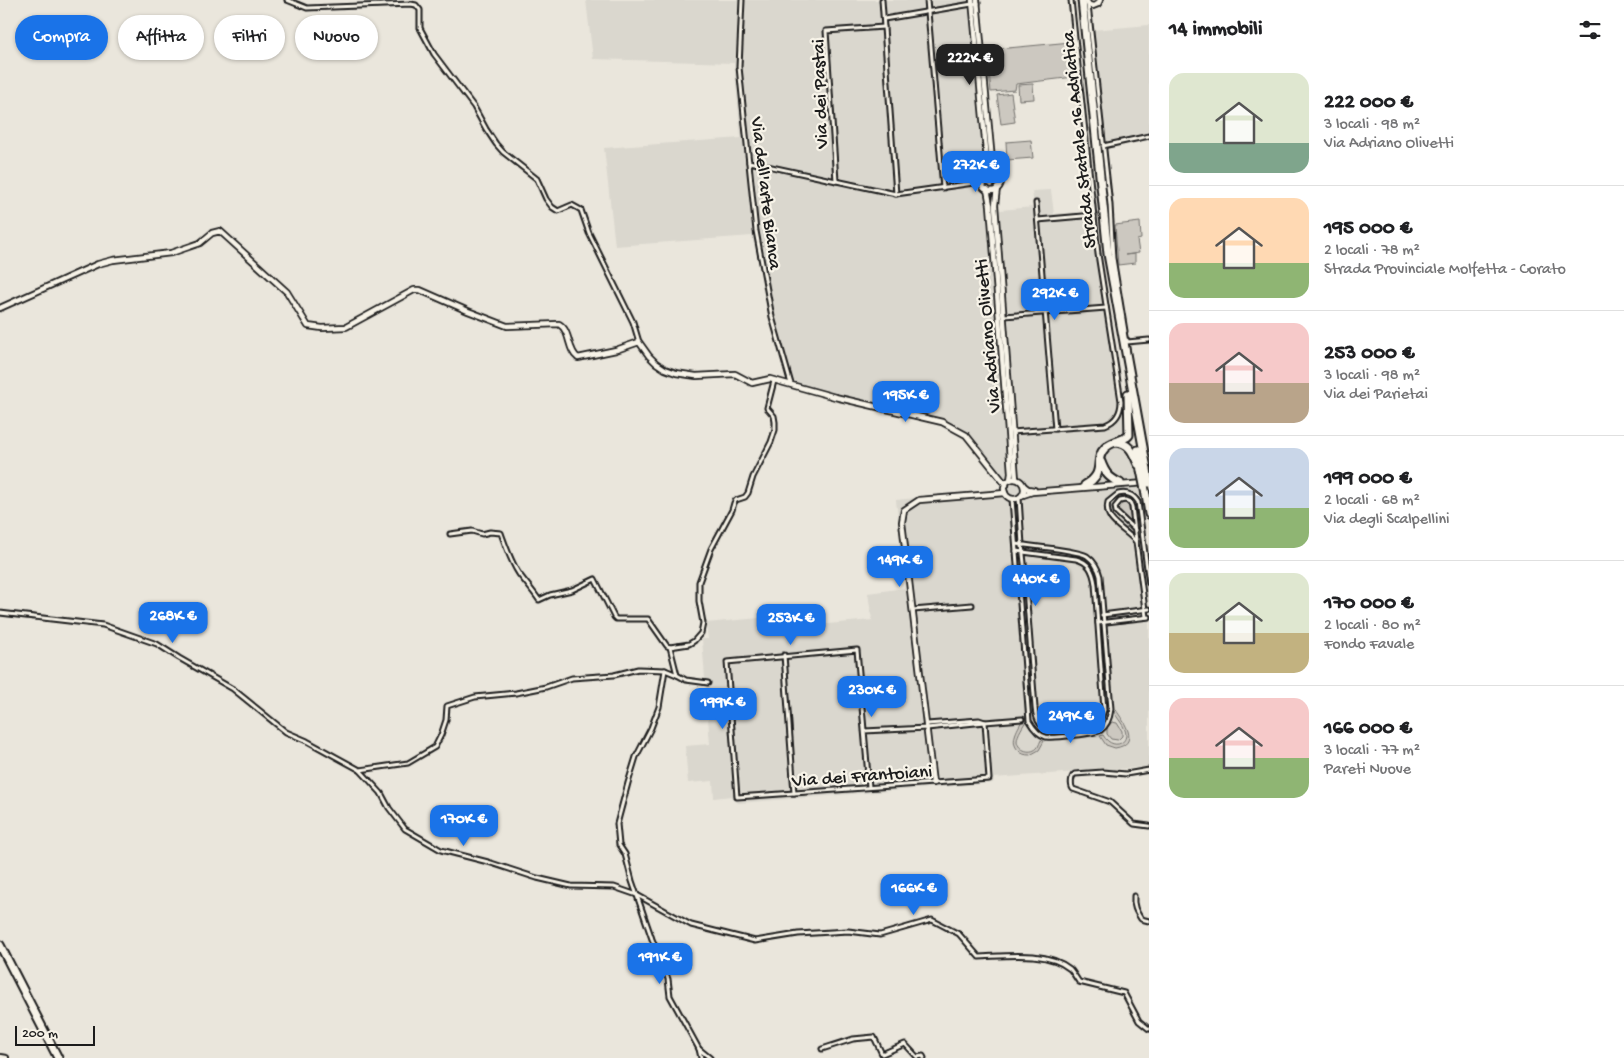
<!DOCTYPE html>
<html lang="it">
<head>
<meta charset="utf-8">
<style>
	body { margin:0; font-family:"Gochi Hand",sans-serif; background:#f6f6f6; color:#202124; height:100vh; display:flex; flex-direction:column; font-size:19px; white-space:nowrap }
	* { box-sizing:border-box; margin:0 }
	p { font-size:16px; color:#757577 }
	.icon { flex:none; width:28px; height:28px; fill:none; stroke:currentColor; stroke-width:2; stroke-linecap:round; stroke-linejoin:round }
	.map { position:relative; flex:1; overflow:hidden }
	.details { display:flex; flex-direction:column; background:#fff; width:475px }
	.details>* { flex:none }
	.top-card { position:absolute; left:15px; top:15px; width:475px; height:45px; display:flex; gap:10px }
	.scale { position:absolute; left:15px; bottom:12px; width:80px; box-sizing:border-box; padding-left:5px; border:2px solid #1c1c1c; border-top:0; font-size:14px; line-height:18px; white-space:nowrap; color:#1c1c1c; -webkit-text-stroke:4px #f7f3e8; paint-order:stroke }
	.price { position:absolute; translate:-50% -42px; padding:0 11px; border-radius:10px; background:#1a73e8; color:#fff; font-size:16px; line-height:32px; filter:drop-shadow(0 1px 2px #0008) }
	.price::after { content:''; position:absolute; left:50%; top:30px; width:15px; height:11px; margin-left:-8px; background:inherit; clip-path:polygon(0 0,100% 0,50% 100%) }
	.price.selected { background:#222; color:#fff }
	ul { padding:0; list-style:none }
	li { display:flex; align-items:center; gap:15px; height:125px; padding:0 20px }
	li+li { border-top:1px solid #e0e0e0 }
	li span { display:grid; place-items:center; flex:none; width:140px; height:100px; border-radius:15px; color:#555 }
	li>.icon { margin-inline-start:auto }
	span .icon { width:60px; height:60px; fill:#fffc; stroke-width:1 }
	li b { font-size:21px }
	h2 { display:flex; justify-content:space-between; align-items:center; height:60px; padding:0 20px; font-size:21px }
	.pill { padding:0 18px; border-radius:22px; background:#fff; box-shadow:0 1px 4px #0004; font-size:18px; line-height:45px }
	.pill.selected { background:#1a73e8; color:#fff }
	main { display:flex; flex:1; min-height:0 }
	.map>svg:first-child { display:block }
	.built { fill:#dad7ce }
	.green { fill:#ccc8c0; stroke:#74726e }
	.lines { fill:none; stroke-linecap:round; stroke-linejoin:round }
	.street-casing { stroke:#1c1c1c; stroke-width:7 }
	.secondary-casing { stroke:#1c1c1c; stroke-width:8 }
	.highway-casing { stroke:#1c1c1c; stroke-width:11 }
	.street { stroke:#f7f3e8; stroke-width:3 }
	.secondary { stroke:#f7f3e8; stroke-width:4.5 }
	.highway { stroke:#f7f3e8; stroke-width:7 }
	.highway-bridge-casing { stroke:#1c1c1c; stroke-width:11; stroke-linecap:butt }
	.highway-bridge { stroke:#f7f3e8; stroke-width:7 }
	.labels { text-anchor:middle; stroke-width:4.5; stroke-linejoin:round; paint-order:stroke }
	.street-label { font-size:19px; fill:#1c1c1c; stroke:#f7f3e8 }
</style>
</head>
<body>
<main>
<div class="map">
<svg width="1149" height="1058" viewBox="0 0 1149 1058">
	<rect width="100%" height="100%" fill="#eae6dc"/>
	<filter id="ink" filterUnits="userSpaceOnUse"><feTurbulence type="fractalNoise" baseFrequency=".02" numOctaves="2"/><feDisplacementMap in="SourceGraphic" scale="10" xChannelSelector="R" yChannelSelector="G"/><feConvolveMatrix kernelMatrix="1 2 1 2 8 2 1 2 1" color-interpolation-filters="sRGB"/></filter>
	<g filter="url(#ink)">
		<!-- built -->
		<g class="built">
			<polygon points="586,0 976,0 971,7 985,162 984,170 977,180 987,193 998,193 1000,210 1034,207 1032,191 1051,190 1054,214 1092,211 1149,545 1149,767 994,778 993,783 738,803 731,796 714,798 713,781 688,783 685,746 710,744 702,639 708,639 706,623 782,616 784,628 872,620 868,593 905,588 896,500 1003,489 965,438 938,422 789,388 752,236 615,246 604,148 741,138 734,63 593,59"/>
			<polygon points="1149,25 1149,132 1107,141 1105,139 1093,30"/>
		</g>
		<!-- green -->
		<g class="green">
			<polygon points="1071,42 1074,77 1016,84 1015,90 991,92 987,50"/>
			<polygon points="1033,84 1034,99 1019,100 1018,85"/>
			<polygon points="1011,93 1015,122 1001,124 997,95"/>
			<polygon points="1031,140 1033,158 1007,160 1006,142"/>
			<circle cx="991" cy="180" r="8"/>
			<polygon points="1140,222 1141,239 1137,240 1139,253 1125,255 1135,254 1135,263 1118,265 1115,225"/>
			<polygon points="1121,503 1125,503 1129,507 1131,523 1118,511 1118,507"/>
			<path d="M 1116,710 C 1124,722 1141,744 1115,748 L 1106,745 L 1100,736 L 1103,735 C 1112,751 1130,744 1125,730 C 1123,724 1117,718 1114,712 Z"/>
			<path d="M 1024,717 L 1027,719 C 1024,725 1017,734 1017,741 C 1018,751 1032,755 1038,747 C 1039,745 1040,742 1041,740 L 1044,741 L 1039,750 L 1030,755 C 1025,755 1022,754 1019,751 C 1008,741 1019,727 1024,717 Z"/>
			<polygon points="1112,722 1117,723 1122,731 1122,736 1118,740 1111,739 1107,734 1107,728"/>
		</g>
		<g class="lines">
			<!-- street casing -->
			<g class="street-casing">
				<g id="street">
					<polyline points="287,0 307,8 411,4 416,5 420,10 420,28 434,54 474,107 486,129 496,144 503,152 537,179 546,199 552,207 558,211 572,205 581,210 589,233 633,322 639,342"/>
					<polyline points="742,0 739,67 756,231 772,317 791,384"/>
					<polyline points="882,0 896,194"/>
					<polyline points="927,0 943,188"/>
					<polyline points="1088,5 1110,205 1113,258 1125,331"/>
					<polyline points="884,19 978,3"/>
					<polyline points="1103,146 1149,136"/>
					<polyline points="749,162 896,194 981,182"/>
					<polyline points="836,181 826,31 884,27"/>
					<polyline points="1036,203 1055,429"/>
					<polyline points="1038,220 1094,215"/>
					<polyline points="1004,316 1106,308"/>
					<polyline points="1127,340 1127,342 1149,340"/>
					<path d="M 1012,432 L 1105,425 C 1116,421 1121,413 1121,401 L 1098,254 L 1071,0"/>
					<path d="M 1012,499 L 1029,721 C 1033,728 1038,735 1046,737 C 1055,738 1095,734 1101,730 C 1108,725 1110,717 1111,709 L 1100,576 C 1098,568 1094,561 1087,556 C 1077,550 1030,546 1016,544"/>
					<polyline points="1135,530 1116,512 1115,507 1120,501 1125,500 1130,502 1132,507 1136,541"/>
					<path d="M 450,534 L 472,531 L 482,534 L 490,532 L 501,533 C 506,547 511,562 519,574 C 526,583 533,591 539,600 L 550,595 L 572,590 L 595,579 L 614,617 L 616,619 L 648,619 L 667,646 L 670,647"/>
					<path d="M 1016,551 L 1023,552 L 1076,559 C 1089,562 1093,571 1095,584 L 1104,710 L 1100,721 L 1094,725 L 1048,729 C 1038,725 1036,718 1035,708 L 1024,563 L 1022,545 L 1019,498"/>
					<polyline points="913,610 972,605"/>
					<path d="M 0,613 L 103,625 L 157,644 L 179,658 L 233,689 L 286,732 L 307,741 L 360,770 L 381,793 L 389,808 L 405,829 L 441,850 L 488,862 L 537,878 L 571,886 L 614,887 L 637,895 L 691,925 L 755,941 L 798,934 L 848,931 L 880,935 L 932,920 L 959,934 L 979,957 C 1006,956 1047,950 1070,969 C 1073,972 1076,978 1079,982 L 1124,993 L 1139,1021 L 1149,1029"/>
					<polyline points="1102,615 1149,609"/>
					<path d="M 1146,617 L 1136,542 C 1126,529 1103,522 1108,502 L 1118,494 C 1127,492 1133,494 1138,502 L 1149,583"/>
					<polyline points="1098,623 1149,617"/>
					<polyline points="784,655 794,793"/>
					<polyline points="677,675 686,680 708,683"/>
					<polyline points="927,724 979,720 985,722 1022,719"/>
					<polyline points="864,731 927,728 985,722 989,779 737,797 727,662 857,650 869,787"/>
					<polyline points="360,770 408,763 435,747 441,735 446,720 447,706 475,697 516,693 546,687 572,678 614,675 638,669 665,670"/>
					<path d="M 1149,770 L 1126,774 L 1103,772 L 1075,774 C 1071,776 1070,785 1073,789 L 1110,802 L 1134,824 L 1149,826"/>
					<path d="M 1134,896 C 1133,906 1136,911 1141,919 L 1149,921"/>
					<polyline points="699,1049 701,1058"/>
					<polyline points="822,1049 853,1039 874,1037 882,1054 905,1044 917,1057 923,1056 924,1058"/>
					<polyline points="710,1058 699,1049 670,996 668,979 652,939 632,881 625,854 619,845 617,824 628,783 636,757 651,728 659,707 665,670 677,675 670,647 689,644 694,641 701,633 703,623 699,601 699,582 711,549 732,510 734,503 736,500 745,497 748,493 753,477 771,442 775,430 775,422 774,416 767,408 774,381"/>
				</g>
			</g>
			<!-- secondary casing -->
			<g class="secondary-casing">
				<g id="secondary">
					<polyline points="972,0 987,161 985,173"/>
					<polyline points="977,0 993,171"/>
					<polyline points="1086,0 1089,5 1093,6 1098,4 1100,0"/>
					<circle cx="991" cy="181" r="10"/>
					<polyline points="997,188 995,205 1016,479"/>
					<polyline points="987,189 990,205 1008,432 1011,473 1010,480"/>
					<path d="M 0,308 L 98,264 L 113,260 L 171,253 L 200,243 L 212,233 L 220,231 L 287,292 L 308,326 L 322,328 L 346,327 L 414,290 L 420,290 L 468,311 L 507,326 L 559,324 C 571,331 567,350 578,358 L 616,350 L 639,342 L 649,356 L 656,363 L 665,369 L 676,373 L 696,376 L 735,374 L 752,383 L 770,379 L 835,397 L 942,422 L 966,435 L 1006,485"/>
					<circle cx="1014" cy="489" r="10"/>
					<polyline points="1024,486 1028,489 1034,490"/>
					<polyline points="1023,495 1032,492 1145,483"/>
					<polyline points="933,783 902,522 904,510 919,500 1005,493"/>
					<polyline points="0,1057 6,1058"/>
				</g>
			</g>
			<!-- highway casing -->
			<g class="highway-casing">
				<g id="highway">
					<polyline points="1082,0 1108,254 1147,469"/>
					<path d="M 1116,442 C 1130,443 1133,453 1138,464"/>
					<polyline points="1138,450 1141,470"/>
					<path d="M 1101,462 C 1105,473 1109,478 1120,483"/>
					<path d="M 1085,485 C 1107,473 1093,460 1105,448 C 1111,442 1120,441 1127,437 L 1129,435 L 1128,394"/>
					<polyline points="1146,495 1149,514"/>
					<polyline points="0,945 58,1058"/>
				</g>
			</g>
			<!-- street -->
			<use href="#street" class="street"/>
			<!-- secondary -->
			<use href="#secondary" class="secondary"/>
			<!-- highway -->
			<use href="#highway" class="highway"/>
			<!-- highway-bridge casing -->
			<g class="highway-bridge-casing">
				<g id="highway-bridge">
					<polyline points="1147,469 1149,483"/>
					<polyline points="1141,470 1146,495"/>
				</g>
			</g>
			<!-- highway-bridge -->
			<use href="#highway-bridge" class="highway-bridge"/>
		</g>
	</g>
	<g class="labels">
		<!-- street labels -->
		<g class="street-label">
			<text transform="translate(818 94) rotate(-92)" y="7">Via dei Pastai</text>
			<text transform="translate(1077 140) rotate(-96)" y="7">Strada Statale 16 Adriatica</text>
			<text transform="translate(768 193) rotate(83)" y="7">Via dell'arte Bianca</text>
			<text transform="translate(986 336) rotate(-95)" y="7">Via Adriano Olivetti</text>
			<text transform="translate(862 774) rotate(-4)" y="7">Via dei Frantoiani</text>
		</g>
	</g>
</svg>
<div class="scale">200 m</div>
<b class="price selected" style="left:970px;top:86px">222K €</b>
<b class="price" style="left:976px;top:193px">272K €</b>
<b class="price" style="left:1055px;top:321px">292K €</b>
<b class="price" style="left:906px;top:423px">195K €</b>
<b class="price" style="left:900px;top:588px">149K €</b>
<b class="price" style="left:1036px;top:607px">440K €</b>
<b class="price" style="left:173px;top:644px">268K €</b>
<b class="price" style="left:791px;top:646px">253K €</b>
<b class="price" style="left:872px;top:718px">230K €</b>
<b class="price" style="left:723px;top:730px">199K €</b>
<b class="price" style="left:1071px;top:744px">249K €</b>
<b class="price" style="left:464px;top:847px">170K €</b>
<b class="price" style="left:914px;top:916px">166K €</b>
<b class="price" style="left:660px;top:985px">191K €</b>
<div class="top-card">
<a class="pill selected">Compra</a>
<a class="pill">Affitta</a>
<a class="pill">Filtri</a>
<a class="pill">Nuovo</a>
</div>
</div>
<section class="details">
<h2>14 immobili<svg class="icon" aria-label="filters" viewBox="0 0 24 24"><path d="M4 7h16M4 17h16"/><circle cx="9" cy="7" r="2"/><circle cx="15" cy="17" r="2"/></svg></h2>
<ul>
<li><span style="background:linear-gradient(#dfe7d0 70%,#7fa58c 0)"><svg class="icon" aria-label="home" viewBox="0 0 24 24"><path d="M3 11l9-7 9 7M6 9v11h12V9"/></svg></span><div><b>222 000 €</b><p>3 locali · 98 m²</p><p>Via Adriano Olivetti</p></div></li>
<li><span style="background:linear-gradient(#ffd9b3 65%,#8fb573 0)"><svg class="icon" aria-label="home" viewBox="0 0 24 24"><path d="M3 11l9-7 9 7M6 9v11h12V9"/></svg></span><div><b>195 000 €</b><p>2 locali · 78 m²</p><p>Strada Provinciale Molfetta - Corato</p></div></li>
<li><span style="background:linear-gradient(#f6c9c9 60%,#b9a48a 0)"><svg class="icon" aria-label="home" viewBox="0 0 24 24"><path d="M3 11l9-7 9 7M6 9v11h12V9"/></svg></span><div><b>253 000 €</b><p>3 locali · 98 m²</p><p>Via dei Parietai</p></div></li>
<li><span style="background:linear-gradient(#c9d6e8 60%,#8fb573 0)"><svg class="icon" aria-label="home" viewBox="0 0 24 24"><path d="M3 11l9-7 9 7M6 9v11h12V9"/></svg></span><div><b>199 000 €</b><p>2 locali · 68 m²</p><p>Via degli Scalpellini</p></div></li>
<li><span style="background:linear-gradient(#dfe7d0 60%,#c2b280 0)"><svg class="icon" aria-label="home" viewBox="0 0 24 24"><path d="M3 11l9-7 9 7M6 9v11h12V9"/></svg></span><div><b>170 000 €</b><p>2 locali · 80 m²</p><p>Fondo Favale</p></div></li>
<li><span style="background:linear-gradient(#f6c9c9 60%,#8fb573 0)"><svg class="icon" aria-label="home" viewBox="0 0 24 24"><path d="M3 11l9-7 9 7M6 9v11h12V9"/></svg></span><div><b>166 000 €</b><p>3 locali · 77 m²</p><p>Pareti Nuove</p></div></li>
</ul>
</section>
</main>
</body>
</html>
